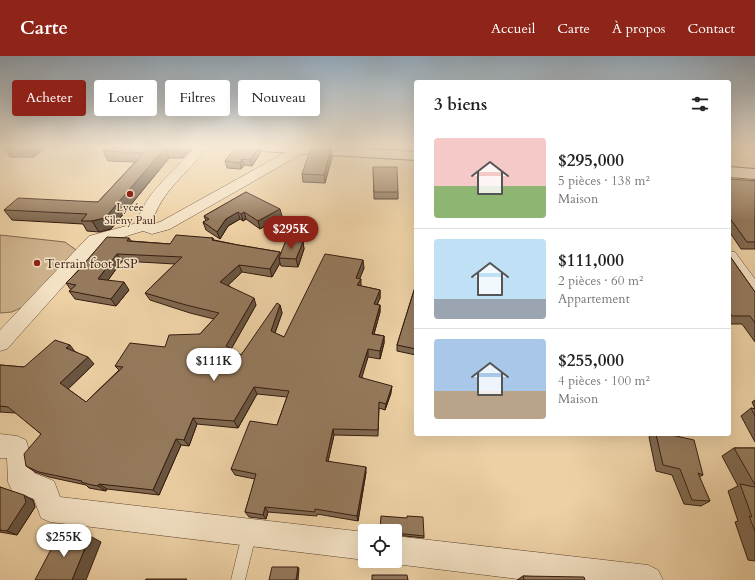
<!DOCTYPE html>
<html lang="fr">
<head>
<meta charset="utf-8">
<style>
	body { margin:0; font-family:Cardo,serif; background:#f6f6f6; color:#202124; height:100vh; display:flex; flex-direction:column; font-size:15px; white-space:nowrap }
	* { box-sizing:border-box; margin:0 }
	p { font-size:13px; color:#757577 }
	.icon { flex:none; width:22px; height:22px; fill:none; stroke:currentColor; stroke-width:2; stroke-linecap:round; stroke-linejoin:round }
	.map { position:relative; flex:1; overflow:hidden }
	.side { position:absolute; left:414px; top:24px; width:317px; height:356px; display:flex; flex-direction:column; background:#fff; border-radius:4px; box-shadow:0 4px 16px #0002 }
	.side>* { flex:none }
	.banner { position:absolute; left:12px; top:24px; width:342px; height:36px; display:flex; gap:8px }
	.controls { position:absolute; left:358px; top:468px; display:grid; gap:8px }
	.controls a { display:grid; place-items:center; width:44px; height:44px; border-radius:4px; background:#fff; box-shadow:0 4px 16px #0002; font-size:20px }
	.price { position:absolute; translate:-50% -34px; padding:0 9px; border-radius:14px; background:#fff; color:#222; font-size:13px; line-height:26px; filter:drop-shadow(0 1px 2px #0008) }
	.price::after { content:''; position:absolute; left:50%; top:24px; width:12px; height:9px; margin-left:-6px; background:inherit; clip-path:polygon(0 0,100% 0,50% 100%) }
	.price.current { background:#8f2418; color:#fff }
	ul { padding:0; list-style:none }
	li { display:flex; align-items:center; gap:12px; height:100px; padding:0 20px }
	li+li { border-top:1px solid #e0e0e0 }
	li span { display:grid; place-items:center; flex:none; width:112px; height:80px; border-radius:4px; color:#555 }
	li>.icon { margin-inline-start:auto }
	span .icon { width:48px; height:48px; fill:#fffc; stroke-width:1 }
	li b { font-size:17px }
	h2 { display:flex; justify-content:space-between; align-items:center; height:48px; padding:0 20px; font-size:17px }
	.chip { padding:0 14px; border-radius:4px; background:#fff; box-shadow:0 4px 16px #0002; font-size:14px; line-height:36px }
	.chip.current { background:#8f2418; color:#fff }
	header { display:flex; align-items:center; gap:24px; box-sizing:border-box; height:56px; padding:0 20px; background:#8f2418; color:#fff }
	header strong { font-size:19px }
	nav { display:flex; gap:22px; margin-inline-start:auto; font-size:14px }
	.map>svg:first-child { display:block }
	.green { fill:#ceb28c; stroke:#82674e }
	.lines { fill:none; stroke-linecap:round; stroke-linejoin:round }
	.service-casing { stroke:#644935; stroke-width:1 }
	.minor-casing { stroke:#644935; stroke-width:1 }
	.secondary-casing { stroke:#361c10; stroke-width:2 }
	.service { fill:#f3e1c4; fill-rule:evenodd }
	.minor { fill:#f3e1c4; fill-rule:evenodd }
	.secondary { fill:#f3e1c4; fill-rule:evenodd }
	.wall { fill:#806950; stroke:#361c10 }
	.shaded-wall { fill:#685541; stroke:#361c10 }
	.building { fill:#957a5d; stroke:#361c10 }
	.poi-dot { fill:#8f2418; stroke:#f3e1c4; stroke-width:1.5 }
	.labels { text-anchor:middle; stroke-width:3; stroke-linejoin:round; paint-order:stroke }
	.far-poi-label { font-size:11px; fill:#361c10; stroke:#f3e1c4 }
	.poi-label { font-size:13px; fill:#361c10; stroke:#f3e1c4; text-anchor:start }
</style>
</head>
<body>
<header>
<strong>Carte</strong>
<nav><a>Accueil</a><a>Carte</a><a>À propos</a><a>Contact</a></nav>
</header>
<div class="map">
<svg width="755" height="524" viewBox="0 0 755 524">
	<rect width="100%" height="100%" fill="#edd1a5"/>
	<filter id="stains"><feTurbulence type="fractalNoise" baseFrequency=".005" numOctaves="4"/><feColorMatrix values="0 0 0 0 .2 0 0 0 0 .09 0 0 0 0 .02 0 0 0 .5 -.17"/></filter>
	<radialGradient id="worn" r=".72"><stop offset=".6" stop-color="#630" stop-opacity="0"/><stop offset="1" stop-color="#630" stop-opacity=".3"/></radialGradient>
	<!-- green -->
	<polygon class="green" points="0,179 65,186 79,196 42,242 12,256 0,257"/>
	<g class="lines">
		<!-- service casing -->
		<g class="service-casing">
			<polygon id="service" points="249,472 254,474 256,479 245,524 231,524 242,479 244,474"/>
		</g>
		<!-- minor casing -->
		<g class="minor-casing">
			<g id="minor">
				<path d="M 195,91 L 207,91 C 188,118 160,135 152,168 L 160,166 L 295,91 L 306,91 L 307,93 L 305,96 L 170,173 L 152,178 L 143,175 L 101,188 L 7,293 L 0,295 L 0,274 L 89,180 L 137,167 C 146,134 174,117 195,91 Z"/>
				<polygon points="729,195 735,196 755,223 755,242 749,241 729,212"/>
				<polygon points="0,378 17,380 26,384 33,408 34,417 54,425 60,441 365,476 365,504 50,466 41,462 34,443 12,435 8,426 7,402 0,402"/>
				<polygon points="395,480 648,509 658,514 663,524 526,524 395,508 387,505 395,505"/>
			</g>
		</g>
		<!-- secondary casing -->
		<g class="secondary-casing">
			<g id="secondary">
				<polygon points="255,91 338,91 416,96 416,104 262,95 257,94"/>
				<polygon points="729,111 755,113 755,123 729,121"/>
			</g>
		</g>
		<!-- service -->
		<use href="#service" class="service"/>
		<!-- minor -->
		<use href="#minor" class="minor"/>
		<!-- secondary -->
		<use href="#secondary" class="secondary"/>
	</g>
	<!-- wall -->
	<g class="wall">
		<polygon points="8,91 46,91 34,101 10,101 5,93"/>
		<polygon points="107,91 193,91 183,102 169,102 111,173 99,176 87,175 83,168 12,164 4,154 98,146 135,106 108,105 103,95"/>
		<polygon points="236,91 260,91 261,96 252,110 244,109 241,113 227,112 225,105"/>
		<polygon points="331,93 332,101 325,127 303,126 302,118"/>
		<polygon points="373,111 398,136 398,143 374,143"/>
		<polygon points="729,123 754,125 755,123 755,193 741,193 729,175"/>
		<polygon points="246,136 282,160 260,173 246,163 243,165 240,163 228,170 220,183 206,174 203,166 206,165 204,160"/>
		<polygon points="129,182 131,185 170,188 213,182 214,184 238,189 280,196 281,198 303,186 304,193 298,211 281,210 280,207 272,221 242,216 228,229 256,249 231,293 241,299 280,249 282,257 275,277 284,281 364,212 359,223 361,230 380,234 380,242 377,249 380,249 380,256 374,278 384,280 384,287 380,303 368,301 361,321 391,337 385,354 379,352 378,380 334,379 328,405 366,416 358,465 317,458 317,460 268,456 266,463 249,461 245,456 255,423 235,419 231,413 277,369 287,341 257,338 238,372 197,368 189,390 181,389 159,439 107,433 106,435 100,434 89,432 86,429 49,421 35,416 26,410 41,378 16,357 0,356 0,309 24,311 76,296 94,308 68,333 86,346 119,314 115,310 200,278 214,263 190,257 150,244 145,237 175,208 122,205 108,224 129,234 116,250 75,243 69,235 71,234 66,227"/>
		<polygon points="729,199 755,236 755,286 742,268 729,268"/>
		<polygon points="416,228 416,299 397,295 397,289"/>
		<polygon points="755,344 755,386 741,360 751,352 755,353 752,346"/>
		<polygon points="653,378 667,378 703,419 699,421 710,445 701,450 684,448 672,419 656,415 649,381"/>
		<polygon points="734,392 755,392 755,505 748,504 735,466 738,465 728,435 738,430 722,400"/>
		<polygon points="0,431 33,444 35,451 17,479 0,476"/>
		<polygon points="407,462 424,480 424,482 395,479 395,475"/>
		<polygon points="523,520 585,524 517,524"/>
	</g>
	<!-- shaded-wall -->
	<g class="shaded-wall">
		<polygon points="33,91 46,91 34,101 29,94"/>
		<polygon points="180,91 193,91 183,102 179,92"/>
		<polygon points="259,91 260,91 261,96 252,110 250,104"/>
		<polygon points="165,92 169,102 111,173 99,176 92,165"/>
		<polygon points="331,93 332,101 325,127 324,119"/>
		<polygon points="242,103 244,109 241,113 240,107"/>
		<polygon points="280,153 282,160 260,173 258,165"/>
		<polygon points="238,156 240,163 228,170 220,183 217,176 226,163"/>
		<polygon points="244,156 246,163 243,165 241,158"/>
		<polygon points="303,186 304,193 298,211 296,203"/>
		<polygon points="280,196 282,202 279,202 280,207 272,221 270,213"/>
		<polygon points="117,198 122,205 103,231 98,223"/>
		<polygon points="363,204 364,212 357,230 356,222"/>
		<polygon points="239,209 242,216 223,234 220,226"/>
		<polygon points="361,223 361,231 357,229"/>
		<polygon points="124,226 129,234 116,250 111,243"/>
		<polygon points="380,234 380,242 374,256 374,248"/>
		<polygon points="254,242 256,249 229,297 226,290"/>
		<polygon points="280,249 282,257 273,282 271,275"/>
		<polygon points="380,249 380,256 372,285 372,278"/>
		<polygon points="384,280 384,287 380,303 380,295"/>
		<polygon points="70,289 76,297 66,292"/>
		<polygon points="368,293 368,301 360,328 359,321"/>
		<polygon points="88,301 94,308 67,334 60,327"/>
		<polygon points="392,330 391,337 385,354 386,348"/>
		<polygon points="254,331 257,338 238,372 234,365"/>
		<polygon points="193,362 197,368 189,390 184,384"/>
		<polygon points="333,373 334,379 327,410 326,405"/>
		<polygon points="176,383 181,389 159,439 153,434"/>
		<polygon points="366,411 366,416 358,465 357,460"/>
		<polygon points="99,428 107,433 106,435 98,430"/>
		<polygon points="24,439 33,444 35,451 17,479 7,475"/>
		<polygon points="265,451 268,456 266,463 263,459"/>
		<polygon points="90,480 101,486 86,524 72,524"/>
		<polygon points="298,511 299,513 298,524 296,524"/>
	</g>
	<!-- building -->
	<g class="building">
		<polygon points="8,91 33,91 29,94 5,93"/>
		<polygon points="107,91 180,91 179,92 165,92 105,162 92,165 81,165 87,158 4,154 18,142 98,146 144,97 103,95"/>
		<polygon points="236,91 259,91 250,104 242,103 240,107 225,105"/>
		<polygon points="311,92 331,93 324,119 302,118"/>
		<polygon points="373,111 397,111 398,136 374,136"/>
		<polygon points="729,123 755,125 755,186 747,186 729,161"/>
		<polygon points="246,136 280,153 258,165 244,156 241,158 238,156 226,163 217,176 203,166 209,163 204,160"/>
		<polygon points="176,179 213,182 212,184 238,189 280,196 270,213 239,209 220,226 254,242 226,290 241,299 277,247 280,249 271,275 284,281 325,198 363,204 356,222 361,223 357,229 380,234 374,248 380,249 372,278 384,280 380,295 368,293 359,321 392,330 386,348 379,346 378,374 333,373 326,405 366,411 357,460 315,453 315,456 265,451 263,459 245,456 256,418 231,413 250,365 277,369 289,335 254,331 234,365 193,362 184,384 176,383 153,434 99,428 98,430 92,429 81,426 82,425 39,416 26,410 24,398 41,378 8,351 0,350 0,309 24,311 55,284 70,289 66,292 88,301 60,327 86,346 123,311 115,310 130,287 165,291 169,279 200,278 219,257 186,249 145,237 182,201 117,198 98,223 124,226 111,243 69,235 76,229 66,227 78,215 107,181 129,182 127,185 170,188"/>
		<polygon points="286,184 303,186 296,203 279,202"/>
		<polygon points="729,199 755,236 755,267 750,260 732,260 729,255 729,247 731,247 729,245"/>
		<polygon points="416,228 416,293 397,289"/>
		<polygon points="751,352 755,353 755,360"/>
		<polygon points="656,378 667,378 694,384 703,419 698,417 710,445 692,444 680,413 663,409"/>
		<polygon points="734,392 755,392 755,429"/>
		<polygon points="740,428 755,431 755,475 749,460 752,461"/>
		<polygon points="0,431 24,439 26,446 7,475 0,474"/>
		<polygon points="381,460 407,462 407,460 423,461 424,480 395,477 395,475 380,475"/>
		<polygon points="59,478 90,480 72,524 35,524"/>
		<polygon points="272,511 298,511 296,524 269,524"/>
		<polygon points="372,519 407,519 408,524 372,524"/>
		<polygon points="523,520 584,521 585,524 524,524"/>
		<polygon points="146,523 187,523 186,524 145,524"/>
	</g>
	<!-- sky -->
	<linearGradient id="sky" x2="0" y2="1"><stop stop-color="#91a7b9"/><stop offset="0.55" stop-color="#f7ead6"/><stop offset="1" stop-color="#f7ead6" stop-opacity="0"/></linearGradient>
	<rect width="755" height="165" fill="url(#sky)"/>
	<!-- markers -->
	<g class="poi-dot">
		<circle cx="130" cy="138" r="4"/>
		<circle cx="37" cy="207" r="4"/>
	</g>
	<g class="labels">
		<!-- far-poi labels -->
		<g class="far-poi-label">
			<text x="130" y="155">Lycée<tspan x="130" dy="13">Sileny Paul</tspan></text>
		</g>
		<!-- poi labels -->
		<g class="poi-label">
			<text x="45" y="212">Terrain foot LSP</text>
		</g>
	</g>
	<rect width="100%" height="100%" filter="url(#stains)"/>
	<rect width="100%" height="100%" fill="url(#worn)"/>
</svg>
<div class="controls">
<a><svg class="icon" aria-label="locate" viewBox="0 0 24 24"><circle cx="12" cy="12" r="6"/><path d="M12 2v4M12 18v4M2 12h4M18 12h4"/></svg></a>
</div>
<b class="price current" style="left:291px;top:194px">$295K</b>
<b class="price" style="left:214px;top:326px">$111K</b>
<b class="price" style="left:64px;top:502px">$255K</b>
<div class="banner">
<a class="chip current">Acheter</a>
<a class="chip">Louer</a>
<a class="chip">Filtres</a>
<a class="chip">Nouveau</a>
</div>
<section class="side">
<h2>3 biens<svg class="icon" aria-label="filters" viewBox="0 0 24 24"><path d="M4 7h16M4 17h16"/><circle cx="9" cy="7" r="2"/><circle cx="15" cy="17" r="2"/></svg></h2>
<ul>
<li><span style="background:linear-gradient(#f6c9c9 60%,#8fb573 0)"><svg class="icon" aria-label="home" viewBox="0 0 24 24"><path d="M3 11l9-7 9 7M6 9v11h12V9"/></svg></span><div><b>$295,000</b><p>5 pièces · 138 m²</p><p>Maison</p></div></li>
<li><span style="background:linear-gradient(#bfe0f5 75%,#9aa5b1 0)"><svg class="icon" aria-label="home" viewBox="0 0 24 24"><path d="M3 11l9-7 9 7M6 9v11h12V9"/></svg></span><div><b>$111,000</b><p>2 pièces · 60 m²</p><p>Appartement</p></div></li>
<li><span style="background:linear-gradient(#a9c7e8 65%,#b9a48a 0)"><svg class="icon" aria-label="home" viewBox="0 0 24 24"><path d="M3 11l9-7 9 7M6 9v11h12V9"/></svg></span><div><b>$255,000</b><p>4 pièces · 100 m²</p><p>Maison</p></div></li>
</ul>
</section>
</div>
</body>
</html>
